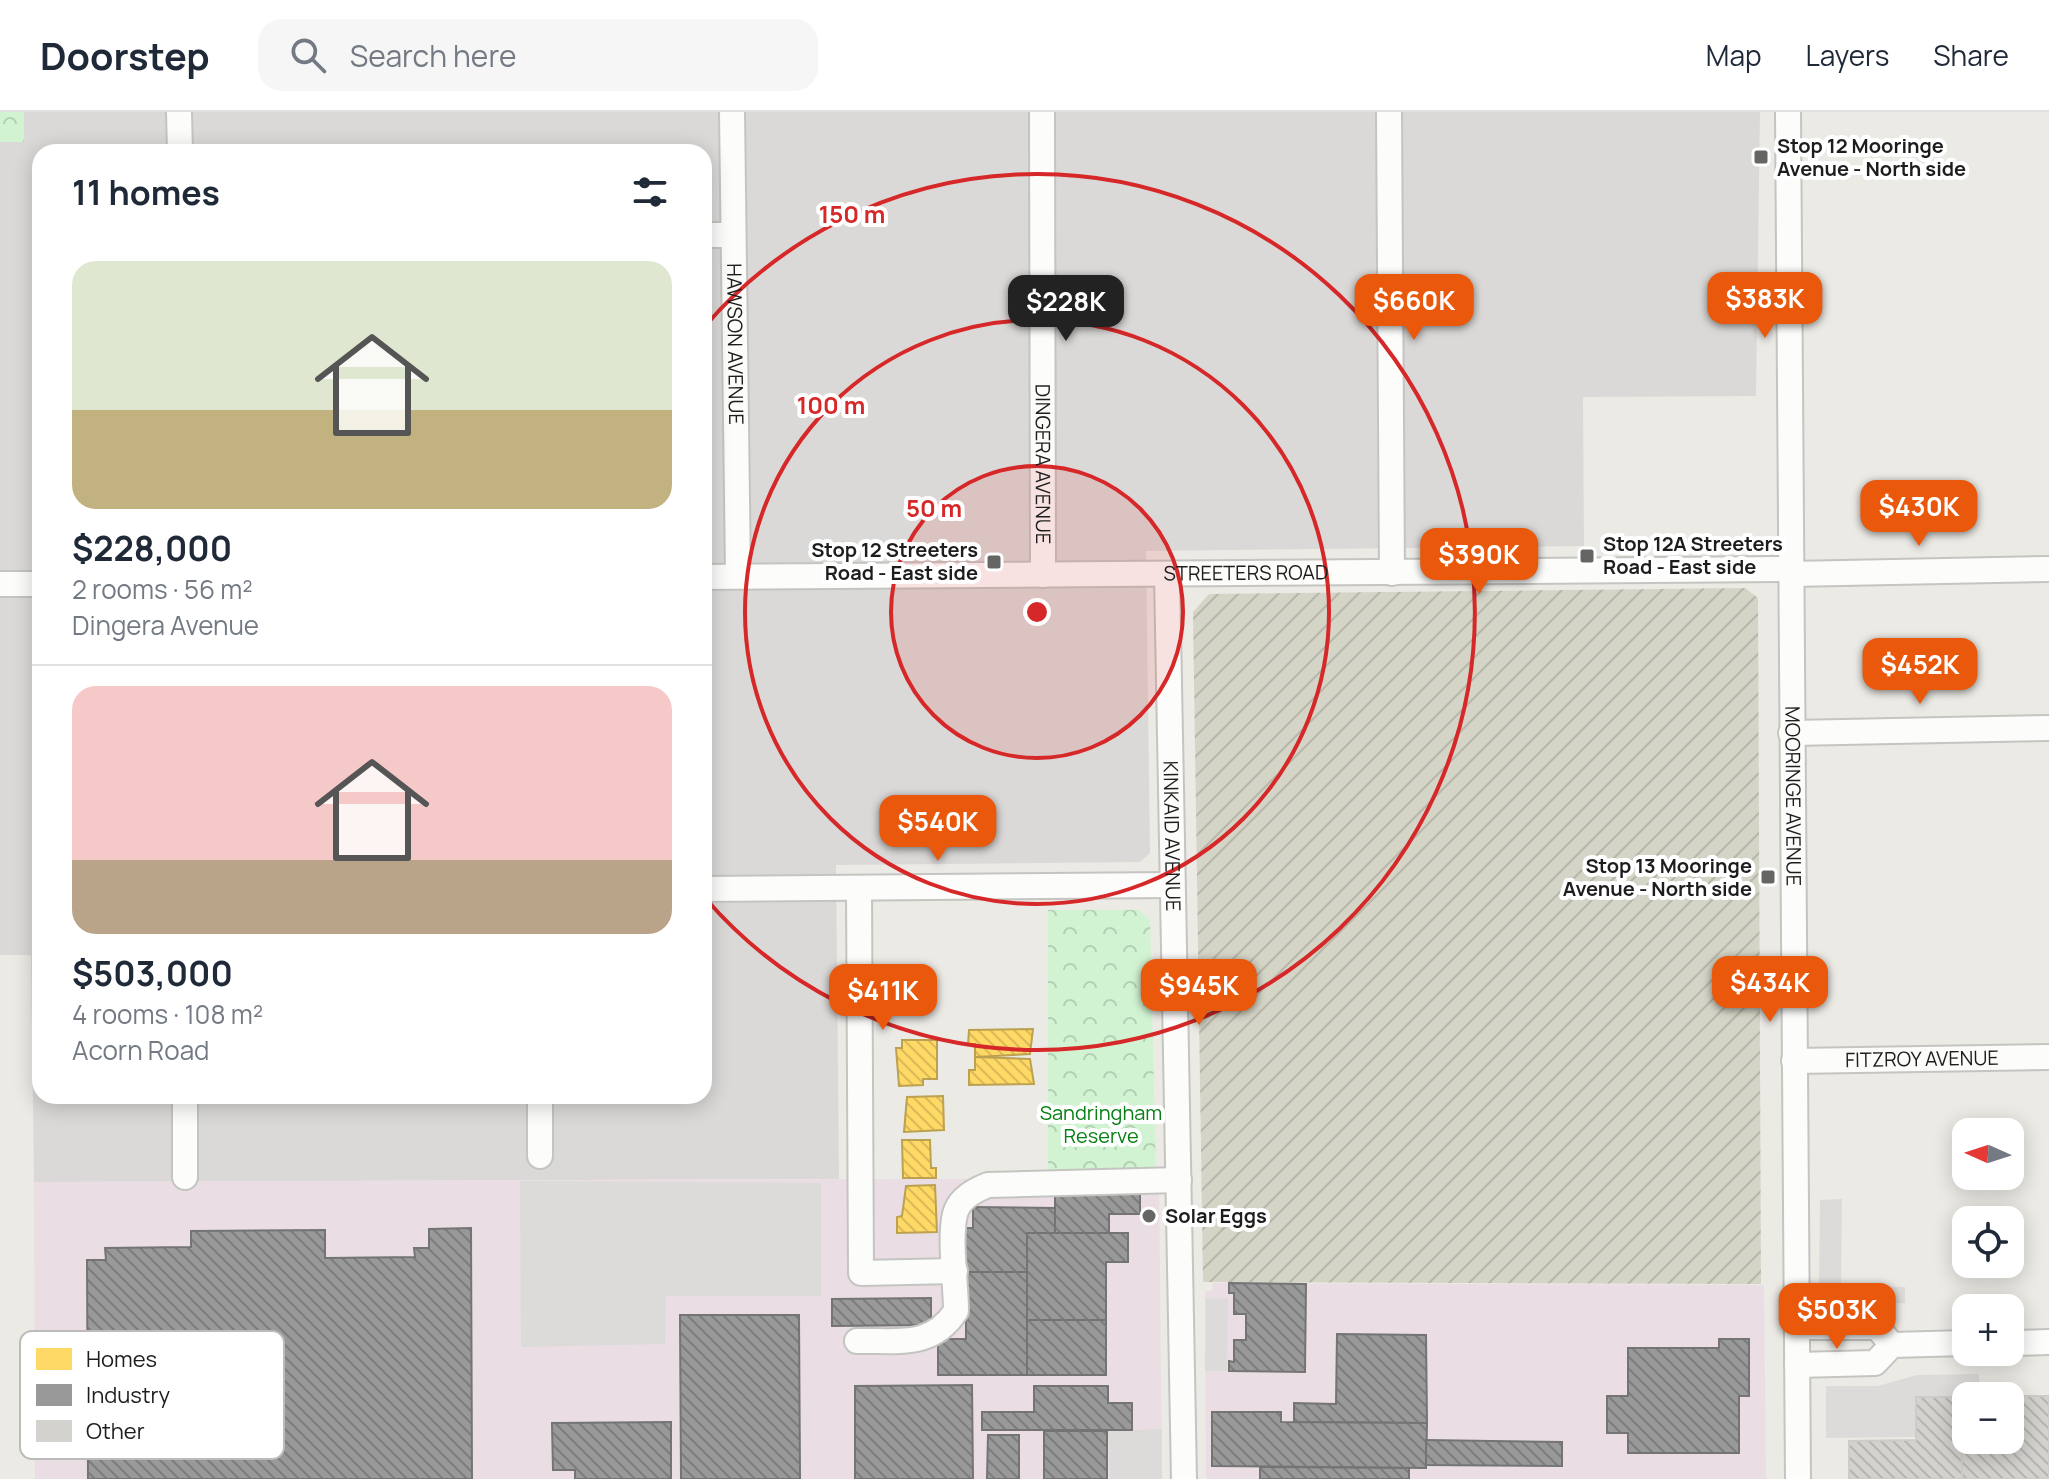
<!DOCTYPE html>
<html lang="en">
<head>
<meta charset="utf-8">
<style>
	body { margin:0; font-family:Manrope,sans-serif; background:#f6f6f7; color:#1f2937; height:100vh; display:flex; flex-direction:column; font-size:30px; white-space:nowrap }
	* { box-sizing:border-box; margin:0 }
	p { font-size:26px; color:#747a83 }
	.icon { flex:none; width:44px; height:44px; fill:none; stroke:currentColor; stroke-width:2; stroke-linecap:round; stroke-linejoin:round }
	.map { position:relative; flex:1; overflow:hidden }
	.sheet { position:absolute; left:32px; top:32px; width:680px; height:960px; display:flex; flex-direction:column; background:#fff; border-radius:24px; box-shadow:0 4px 20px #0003 }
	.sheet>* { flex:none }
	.needle { width:52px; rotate:273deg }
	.controls { position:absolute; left:1952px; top:1006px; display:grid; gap:16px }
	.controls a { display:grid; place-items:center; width:72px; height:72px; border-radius:16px; background:#fff; box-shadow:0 4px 20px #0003; font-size:40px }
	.price { position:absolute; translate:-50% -68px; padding:0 18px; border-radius:16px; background:#ea580c; color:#fff; font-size:26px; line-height:52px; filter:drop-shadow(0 2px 4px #0008) }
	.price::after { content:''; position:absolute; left:50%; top:48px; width:24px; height:18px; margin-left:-12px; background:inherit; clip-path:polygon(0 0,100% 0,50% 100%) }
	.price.on { background:#222; color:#fff }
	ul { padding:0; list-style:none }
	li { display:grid; align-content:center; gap:16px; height:424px; padding:0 40px }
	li+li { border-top:2px solid #e0e1e3 }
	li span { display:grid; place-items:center; height:248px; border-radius:24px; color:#555 }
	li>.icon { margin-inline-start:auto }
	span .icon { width:144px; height:144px; fill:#fffc; stroke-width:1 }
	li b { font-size:34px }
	h2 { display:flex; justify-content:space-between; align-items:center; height:96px; padding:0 40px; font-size:34px }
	header { display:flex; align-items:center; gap:48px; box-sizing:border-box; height:112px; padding:0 40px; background:#fff; border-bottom:2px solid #e0e1e3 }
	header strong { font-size:38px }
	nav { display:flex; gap:44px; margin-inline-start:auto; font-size:28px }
	.search { width:560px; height:72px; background:#f6f6f7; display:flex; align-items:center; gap:20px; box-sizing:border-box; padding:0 28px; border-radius:24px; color:#747a83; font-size:30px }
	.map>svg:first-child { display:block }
	.residential { fill:#dbd9d7; fill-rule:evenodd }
	.industrial { fill:#eadee4 }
	.construction { fill:url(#construction-furrows) }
	.park { fill:url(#park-crowns) }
	.parking { fill:#dcdbd9 }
	.homes { fill:url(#homes-back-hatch); stroke:#bba150; stroke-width:2 }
	.industry { fill:url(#industry-back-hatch); stroke:#747474; stroke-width:2 }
	.building { fill:url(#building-back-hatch); stroke:#cfcbc6; stroke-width:2 }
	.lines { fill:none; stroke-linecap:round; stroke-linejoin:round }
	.minor-casing { stroke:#c4c4c1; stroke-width:28 }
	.minor { stroke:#fcfcfb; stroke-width:24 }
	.ring { fill:none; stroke:#d62828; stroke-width:4 }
	.poi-dot { fill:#656563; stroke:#fff; stroke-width:3 }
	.labels { text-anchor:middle; stroke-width:8; stroke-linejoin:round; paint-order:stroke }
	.poi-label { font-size:20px; font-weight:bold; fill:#1d1d1d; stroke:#fff; text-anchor:start }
	.street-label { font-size:20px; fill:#1d1d1d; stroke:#fff }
	.park-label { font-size:20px; fill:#077f12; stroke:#fff }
	.key { fill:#fff; stroke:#bbb; stroke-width:2 }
	.key-label { font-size:22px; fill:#1d1d1d }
	.centre { fill:#d62828; stroke:#fff; stroke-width:4 }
	.ring-label { font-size:24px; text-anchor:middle; font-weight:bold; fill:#d62828; stroke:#fff; stroke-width:8; stroke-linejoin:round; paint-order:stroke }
</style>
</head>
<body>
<header>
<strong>Doorstep</strong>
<div class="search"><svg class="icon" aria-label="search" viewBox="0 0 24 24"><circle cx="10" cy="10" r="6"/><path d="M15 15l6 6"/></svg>Search here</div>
<nav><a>Map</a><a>Layers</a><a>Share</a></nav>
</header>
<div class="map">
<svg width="2049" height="1367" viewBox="0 0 2049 1367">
	<defs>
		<pattern id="construction-furrows" width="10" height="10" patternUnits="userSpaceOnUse" patternTransform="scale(2)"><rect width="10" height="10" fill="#d5d5c7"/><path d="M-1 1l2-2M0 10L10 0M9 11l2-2" fill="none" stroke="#b6b6aa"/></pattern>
		<pattern id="park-crowns" width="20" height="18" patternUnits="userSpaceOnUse" patternTransform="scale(2)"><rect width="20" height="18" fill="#d2f3d2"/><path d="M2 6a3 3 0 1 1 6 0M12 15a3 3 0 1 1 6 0" fill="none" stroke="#b4d0b4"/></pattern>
		<pattern id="homes-back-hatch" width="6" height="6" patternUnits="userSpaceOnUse" patternTransform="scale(2)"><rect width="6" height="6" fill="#ffd966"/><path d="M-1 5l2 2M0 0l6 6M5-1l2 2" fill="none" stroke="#daba58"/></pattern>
		<pattern id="industry-back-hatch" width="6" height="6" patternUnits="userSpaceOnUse" patternTransform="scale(2)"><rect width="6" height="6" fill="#999"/><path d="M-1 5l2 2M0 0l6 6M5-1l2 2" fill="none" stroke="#7c7c7c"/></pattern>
		<pattern id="building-back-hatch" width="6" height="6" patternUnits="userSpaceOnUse" patternTransform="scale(2)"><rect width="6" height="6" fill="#d4d2ce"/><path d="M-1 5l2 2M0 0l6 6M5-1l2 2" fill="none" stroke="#b6b4b0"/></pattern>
	</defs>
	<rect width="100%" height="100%" fill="#eceae5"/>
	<!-- residential -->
	<path class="residential" d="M 0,0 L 1760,0 L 1756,284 L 1583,285 L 1584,434 L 1146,439 L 1150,741 L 1140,750 L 836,753 L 839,1067 L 34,1070 L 31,843 L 0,843 ZM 40,40 L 704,40 L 704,984 L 40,984 Z"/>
	<!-- industrial -->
	<g class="industrial">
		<polygon points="1159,1066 1162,1367 35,1367 34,1070"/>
		<polygon points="1213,1171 1764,1173 1766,1367 1206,1367 1205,1179 1212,1179"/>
	</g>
	<!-- construction -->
	<polygon class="construction" points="1745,476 1758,486 1761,1172 1203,1170 1193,500 1209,482"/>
	<!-- park -->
	<g class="park">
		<rect x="0" y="0" width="24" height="30"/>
		<polygon points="1048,798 1139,798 1150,808 1156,1066 1048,1066"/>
	</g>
	<!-- parking -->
	<g class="parking">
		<polygon points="520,1069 821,1071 821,1184 666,1184 665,1232 521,1235"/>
		<polygon points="1842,1087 1841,1174 1905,1175 1905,1191 1833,1192 1819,1180 1820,1088"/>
		<polygon points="1206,1186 1228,1187 1227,1259 1205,1259"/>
		<polygon points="1979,1262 1979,1284 1916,1286 1915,1325 1826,1326 1826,1274 1878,1274 1917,1263"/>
		<polygon points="1162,1317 1162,1367 1110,1367 1108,1319"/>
	</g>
	<!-- homes -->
	<g class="homes">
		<polygon points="1033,917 1030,942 975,945 975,932 968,933 969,918"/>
		<polygon points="902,928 937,928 937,967 923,967 923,973 899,974 896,936 902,936"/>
		<polygon points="975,945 1030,947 1034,972 969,973 969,958 975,958"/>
		<polygon points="943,984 944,1018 904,1020 907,985"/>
		<polygon points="902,1028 930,1028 931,1056 936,1056 936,1066 903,1066"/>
		<polygon points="935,1073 937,1120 897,1121 897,1105 902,1104 906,1074"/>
	</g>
	<!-- industry -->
	<g class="industry">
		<polygon points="1055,1077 1140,1077 1140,1102 1109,1102 1109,1121 1055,1121"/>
		<polygon points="973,1095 1055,1096 1055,1121 1027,1121 1027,1160 966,1160 965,1116 973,1116"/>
		<polygon points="471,1116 472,1367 88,1367 87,1148 106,1148 105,1136 191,1135 191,1119 325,1118 325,1146 415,1145 414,1136 429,1136 429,1117"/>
		<polygon points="1027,1121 1128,1121 1128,1150 1106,1150 1106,1208 1027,1208"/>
		<polygon points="966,1160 1027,1160 1027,1263 938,1263 938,1227 966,1227"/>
		<polygon points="1229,1171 1306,1172 1305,1260 1229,1259 1229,1249 1234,1250 1234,1228 1246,1228 1246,1202 1234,1202 1234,1181 1229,1181"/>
		<polygon points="931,1186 931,1213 832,1214 832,1187"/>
		<polygon points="680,1203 799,1203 800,1367 681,1367"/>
		<rect x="1027" y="1208" width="79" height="55"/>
		<polygon points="1337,1222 1426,1223 1427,1311 1294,1310 1294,1291 1336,1292"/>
		<polygon points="1719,1227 1749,1227 1749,1284 1739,1284 1739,1341 1628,1341 1628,1321 1607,1321 1607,1284 1628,1284 1628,1236 1719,1236"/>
		<polygon points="972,1273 973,1367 855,1367 855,1274"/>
		<polygon points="1034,1274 1108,1274 1108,1291 1132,1291 1132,1318 982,1318 982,1300 1034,1300"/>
		<polygon points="1212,1300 1281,1300 1281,1310 1427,1311 1426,1356 1212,1354"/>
		<polygon points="671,1310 671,1367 575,1367 575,1358 553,1358 552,1311"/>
		<rect x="1044" y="1319" width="63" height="48"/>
		<polygon points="988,1323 1019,1323 1019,1367 987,1367"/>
		<polygon points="1426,1328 1562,1330 1562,1354 1426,1353"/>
		<polygon points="1260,1355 1409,1356 1409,1367 1260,1367"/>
	</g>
	<!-- building -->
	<g class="building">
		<polygon points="2008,1284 2049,1284 2049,1367 1962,1367 1961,1285 1966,1285 1966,1328 2010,1328"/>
		<polygon points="1916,1285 1961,1285 1962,1367 1849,1367 1849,1329 1916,1328"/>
	</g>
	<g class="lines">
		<!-- minor casing -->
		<g class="minor-casing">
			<g id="minor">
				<polyline points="179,0 180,40"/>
				<path id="s1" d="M 732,0 L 738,464"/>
				<path id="s2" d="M 1042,0 L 1043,463"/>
				<polyline points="1389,0 1392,461"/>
				<path id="s3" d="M 1788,0 L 1798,1367"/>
				<polyline points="704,123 732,123"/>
				<polyline points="1790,462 2049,457"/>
				<path id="s4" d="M 1167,464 L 1184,1367"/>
				<path id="s5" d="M 704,465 L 1790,457"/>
				<polyline points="0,472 40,472"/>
				<polyline points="1791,621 2049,616"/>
				<polyline points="859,776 861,1161 955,1159"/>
				<polyline points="704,777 1172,773"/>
				<path id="s6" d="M 1794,949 L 2049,945"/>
				<polyline points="185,984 185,1065"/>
				<polyline points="540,984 540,1044"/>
				<polyline points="1797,1215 1877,1215 1892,1233"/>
				<path d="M 857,1229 C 897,1228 931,1237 956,1199 C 956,1171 949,1128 955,1102 C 959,1086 975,1078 988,1073 L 1179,1068"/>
				<polyline points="2010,1231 2049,1230"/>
				<polyline points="1797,1253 1875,1251 1892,1233 1966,1231"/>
			</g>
		</g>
		<!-- minor -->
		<use href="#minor" class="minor"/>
	</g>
	<!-- distance rings -->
	<circle cx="1037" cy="500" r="146" fill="#d62828" fill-opacity=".12"/>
	<g class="ring">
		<circle cx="1037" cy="500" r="146"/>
		<circle cx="1037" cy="500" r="292"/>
		<path d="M706 213A438 438 0 1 1 706 787"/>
	</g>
	<!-- markers -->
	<g class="poi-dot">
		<rect x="1753" y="37" width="16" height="16" rx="4"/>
		<rect x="1579" y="436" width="16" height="16" rx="4"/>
		<rect x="986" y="442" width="16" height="16" rx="4"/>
		<rect x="1760" y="757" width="16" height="16" rx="4"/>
		<circle cx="1149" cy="1104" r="8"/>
	</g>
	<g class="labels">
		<!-- poi labels -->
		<g class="poi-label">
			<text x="1777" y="41">Stop 12 Mooringe<tspan x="1777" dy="23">Avenue - North side</tspan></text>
			<text x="1603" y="439">Stop 12A Streeters<tspan x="1603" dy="23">Road - East side</tspan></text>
			<text x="978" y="445" text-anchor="end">Stop 12 Streeters<tspan x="978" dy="23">Road - East side</tspan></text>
			<text x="1752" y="761" text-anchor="end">Stop 13 Mooringe<tspan x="1752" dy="23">Avenue - North side</tspan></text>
			<text x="1165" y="1111">Solar Eggs</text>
		</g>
		<!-- street labels -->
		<g class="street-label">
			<text dy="7" stroke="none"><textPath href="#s1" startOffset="232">HAWSON AVENUE</textPath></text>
			<text dy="7" stroke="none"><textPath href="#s2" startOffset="352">DINGERA AVENUE</textPath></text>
			<text dy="7" stroke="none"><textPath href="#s5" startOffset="542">STREETERS ROAD</textPath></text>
			<text dy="7" stroke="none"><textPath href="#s3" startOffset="684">MOORINGE AVENUE</textPath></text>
			<text dy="7" stroke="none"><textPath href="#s4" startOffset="260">KINKAID AVENUE</textPath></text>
			<text dy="7" stroke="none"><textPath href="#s6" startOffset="128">FITZROY AVENUE</textPath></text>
		</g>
		<!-- park labels -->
		<g class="park-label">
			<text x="1101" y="1008">Sandringham<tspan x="1101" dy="23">Reserve</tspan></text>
		</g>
	</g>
	<!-- legend -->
	<rect x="20" y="1219" width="264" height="128" rx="12" class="key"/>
	<rect x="36" y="1236" width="36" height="22" fill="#ffd966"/>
	<rect x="36" y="1272" width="36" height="22" fill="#999"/>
	<rect x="36" y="1308" width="36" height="22" fill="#d4d2ce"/>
	<g class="key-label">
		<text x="86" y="1255">Homes</text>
		<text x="86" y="1291">Industry</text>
		<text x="86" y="1327">Other</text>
	</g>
	<circle cx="1037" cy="500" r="12" class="centre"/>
	<g class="ring-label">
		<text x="852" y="111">150 m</text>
		<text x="831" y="302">100 m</text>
		<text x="934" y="405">50 m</text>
	</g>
</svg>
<div class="controls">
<a><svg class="needle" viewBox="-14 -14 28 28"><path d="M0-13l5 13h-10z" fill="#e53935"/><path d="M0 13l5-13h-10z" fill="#747a83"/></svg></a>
<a><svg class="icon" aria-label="locate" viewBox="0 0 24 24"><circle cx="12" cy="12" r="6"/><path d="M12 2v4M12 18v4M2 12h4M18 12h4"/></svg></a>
<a>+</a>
<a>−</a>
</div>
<b class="price" style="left:1765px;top:228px">$383K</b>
<b class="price" style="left:1414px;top:230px">$660K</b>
<b class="price on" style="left:1066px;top:231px">$228K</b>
<b class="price" style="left:1919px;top:436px">$430K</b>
<b class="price" style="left:1479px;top:484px">$390K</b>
<b class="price" style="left:1920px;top:594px">$452K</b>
<b class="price" style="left:938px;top:751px">$540K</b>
<b class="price" style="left:1770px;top:912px">$434K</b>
<b class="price" style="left:1199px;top:915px">$945K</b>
<b class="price" style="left:883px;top:920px">$411K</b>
<b class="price" style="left:1837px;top:1239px">$503K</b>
<section class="sheet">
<h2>11 homes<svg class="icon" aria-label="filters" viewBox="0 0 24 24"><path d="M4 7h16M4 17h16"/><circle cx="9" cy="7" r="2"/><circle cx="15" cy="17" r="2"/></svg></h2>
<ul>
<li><span style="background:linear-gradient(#dfe7d0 60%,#c2b280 0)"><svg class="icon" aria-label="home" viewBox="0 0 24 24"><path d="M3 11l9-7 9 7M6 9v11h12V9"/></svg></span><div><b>$228,000</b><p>2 rooms · 56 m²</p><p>Dingera Avenue</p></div></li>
<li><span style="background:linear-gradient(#f6c9c9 70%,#b9a48a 0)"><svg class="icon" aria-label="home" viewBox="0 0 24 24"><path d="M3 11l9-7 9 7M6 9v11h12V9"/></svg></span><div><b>$503,000</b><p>4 rooms · 108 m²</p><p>Acorn Road</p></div></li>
</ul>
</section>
</div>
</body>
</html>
